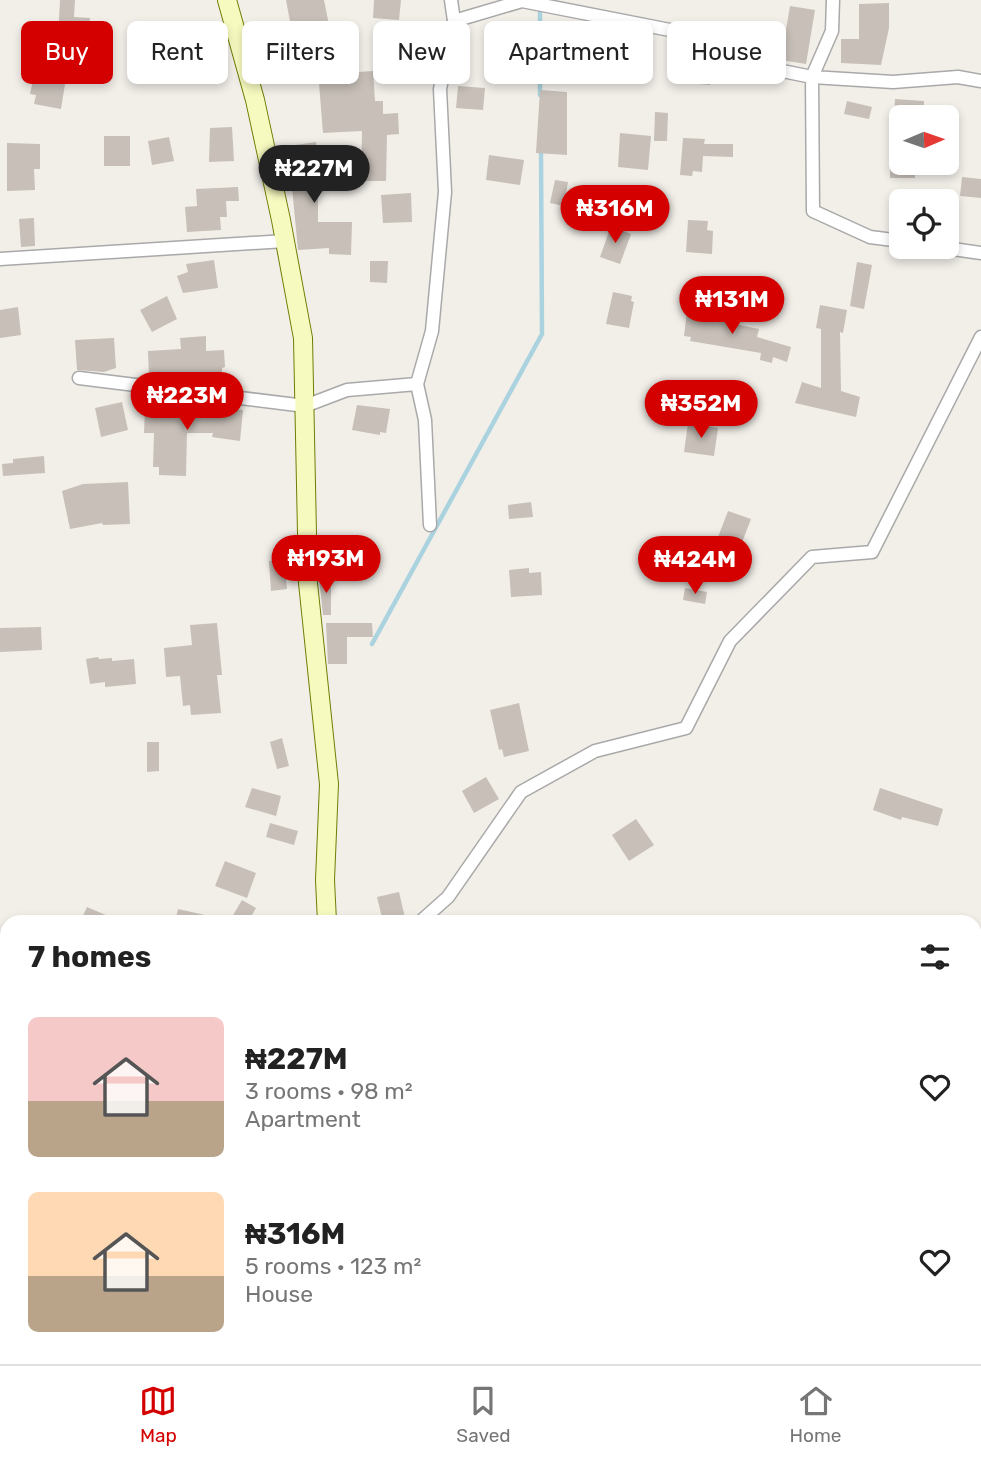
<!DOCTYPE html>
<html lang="en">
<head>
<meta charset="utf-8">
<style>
	body { margin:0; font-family:Rubik,sans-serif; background:#f6f6f6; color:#222; height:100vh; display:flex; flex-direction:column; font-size:26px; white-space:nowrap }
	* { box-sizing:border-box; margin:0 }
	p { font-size:23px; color:#767676 }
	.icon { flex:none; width:38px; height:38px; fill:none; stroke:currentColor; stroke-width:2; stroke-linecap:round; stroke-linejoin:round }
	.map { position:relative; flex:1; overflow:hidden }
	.drawer { position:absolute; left:0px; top:915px; width:982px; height:450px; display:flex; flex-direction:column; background:#fff; border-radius:21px 21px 0 0; box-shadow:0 4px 10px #0003 }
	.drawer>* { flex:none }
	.hud { position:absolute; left:21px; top:21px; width:940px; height:63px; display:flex; gap:14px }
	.needle { width:46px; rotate:88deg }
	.tools { position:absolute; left:889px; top:105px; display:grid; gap:14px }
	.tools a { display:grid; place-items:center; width:70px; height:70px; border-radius:10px; background:#fff; box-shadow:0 4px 10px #0003; font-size:35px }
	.price { position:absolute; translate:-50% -60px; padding:0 16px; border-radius:24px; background:#d40000; color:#fff; font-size:23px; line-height:46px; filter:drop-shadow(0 2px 4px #0008) }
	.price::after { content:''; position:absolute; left:50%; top:42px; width:21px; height:16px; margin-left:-10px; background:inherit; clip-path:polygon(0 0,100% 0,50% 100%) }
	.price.current { background:#222; color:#fff }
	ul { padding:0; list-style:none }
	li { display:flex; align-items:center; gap:21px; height:175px; padding:0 28px }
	li span { display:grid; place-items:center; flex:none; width:196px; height:140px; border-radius:10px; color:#555 }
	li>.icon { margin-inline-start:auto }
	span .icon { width:84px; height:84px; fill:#fffc; stroke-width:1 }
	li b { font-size:30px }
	h2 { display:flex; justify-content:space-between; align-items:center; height:84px; padding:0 28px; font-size:30px }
	.pill { padding:0 24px; border-radius:10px; background:#fff; box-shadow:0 4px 10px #0003; font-size:24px; line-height:63px }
	.pill.current { background:#d40000; color:#fff }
	.dock { display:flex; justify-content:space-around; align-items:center; height:98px; border-top:2px solid #e0e0e0; background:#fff; font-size:19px; color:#767676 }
	.dock a { display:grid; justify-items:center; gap:4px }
	.dock .current { color:#d40000 }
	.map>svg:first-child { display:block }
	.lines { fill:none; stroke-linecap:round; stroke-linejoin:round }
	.stream { stroke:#aad3df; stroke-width:4.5 }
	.building { fill:#c7bfb8 }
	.street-casing { stroke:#a9a9a9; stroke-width:15 }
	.secondary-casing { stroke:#707d05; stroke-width:20 }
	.street { stroke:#fff; stroke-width:12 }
	.secondary { stroke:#f7fabf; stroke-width:18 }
</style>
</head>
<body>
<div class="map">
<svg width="981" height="1364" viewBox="0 0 981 1364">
	<rect width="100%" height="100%" fill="#f2efe9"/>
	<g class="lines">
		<!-- stream -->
		<g class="stream">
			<polyline points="540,6 540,95"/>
			<polyline points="372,644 542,334 541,150"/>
		</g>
	</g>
	<!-- building -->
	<g class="building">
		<polygon points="60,0 75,0 74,17 90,18 88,46 64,45 64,39 58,39"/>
		<polygon points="286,0 324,0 329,25 292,32"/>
		<polygon points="374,0 401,0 399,20 373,18"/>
		<polygon points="889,3 889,28 881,65 841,63 841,39 859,39 859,4"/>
		<polygon points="790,6 815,10 806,64 781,60"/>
		<polygon points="203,21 210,49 146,66 139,38"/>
		<polygon points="302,40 306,61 274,67 270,46"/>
		<polygon points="691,56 713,58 710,85 688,83"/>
		<polygon points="342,69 342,73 373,71 375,101 383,101 383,114 398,113 399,134 387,135 386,181 361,181 362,131 323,133 318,71"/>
		<polygon points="40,73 66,78 61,109 34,104 36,95 30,94 33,80 39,81"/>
		<polygon points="458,86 485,88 483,110 456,108"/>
		<polygon points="540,90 567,92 567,155 536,153"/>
		<polygon points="895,99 924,101 923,117 894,117"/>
		<polygon points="847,101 872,107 869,119 844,114"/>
		<polygon points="655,112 668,113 667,141 654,141"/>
		<polygon points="232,127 234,161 209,162 210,128"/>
		<polygon points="620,133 651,136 648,170 618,167"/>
		<rect x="104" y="136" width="26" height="30"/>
		<polygon points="169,137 174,161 152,165 148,141"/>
		<polygon points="683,138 705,139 704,144 733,144 733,157 703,156 702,172 693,171 692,176 680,175"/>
		<polygon points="316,142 320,172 318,173 318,222 352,222 351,255 329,254 329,248 298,250 288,146"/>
		<polygon points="7,143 40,144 40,169 34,169 35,190 7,191"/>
		<polygon points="489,155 524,160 520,185 486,180"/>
		<rect x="890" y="165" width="25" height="13"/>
		<polygon points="962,177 981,179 981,198 960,196"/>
		<polygon points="555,180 568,182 564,206 550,203"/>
		<polygon points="238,187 239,201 226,201 227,217 220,217 221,230 187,232 185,207 197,206 196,189"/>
		<polygon points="411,193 412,222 383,223 381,195"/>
		<polygon points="34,218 35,246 21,247 19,219"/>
		<polygon points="688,220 708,221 707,230 713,231 712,254 686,252"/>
		<polygon points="611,226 631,234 620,264 600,257"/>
		<polygon points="214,260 218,288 183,293 177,276 188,272 186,264"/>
		<polygon points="370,261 388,261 387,283 370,282"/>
		<polygon points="857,262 872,265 864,309 850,306"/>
		<polygon points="613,292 632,296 631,301 634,302 629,328 606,324"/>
		<polygon points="167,296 177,319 152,332 140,310"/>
		<polygon points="820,305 847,310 843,333 840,332 841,391 860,397 856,417 795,403 802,382 821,388 821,329 816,328"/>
		<polygon points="18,307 21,335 0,338 0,310"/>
		<polygon points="687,310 715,313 715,320 759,329 757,337 791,347 787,362 773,357 772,363 760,360 761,353 690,341 691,337 684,336"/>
		<polygon points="206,336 206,351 224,350 225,367 222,368 222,372 208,372 208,377 183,378 183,374 149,376 148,351 181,349 180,338"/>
		<polygon points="114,338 116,368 104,372 77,370 75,340"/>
		<polygon points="122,402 128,430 101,437 95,408"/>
		<polygon points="357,405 390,409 386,433 380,432 380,435 352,430"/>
		<polygon points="145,407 211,407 243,410 240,441 212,437 213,433 187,433 186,476 159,475 159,467 153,467 154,433 144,433"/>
		<polygon points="688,423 718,428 714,456 684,452"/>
		<polygon points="44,456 45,473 3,476 2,464 13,463 13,459"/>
		<polygon points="128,482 130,524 103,525 102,523 70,529 62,491 83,484"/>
		<polygon points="531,502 533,517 509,519 508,505"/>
		<polygon points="728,511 751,519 741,545 718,537"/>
		<polygon points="284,559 287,589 271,591 269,561"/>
		<polygon points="529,568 529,573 541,572 542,595 511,597 509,570"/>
		<polygon points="331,577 331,615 323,615 319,578"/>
		<polygon points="685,588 707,592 705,604 683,600"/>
		<polygon points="217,623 222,675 217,675 221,713 191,715 190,705 183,706 180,676 166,677 164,648 192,645 190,625"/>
		<polygon points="326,623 372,623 373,637 347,637 347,664 328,664"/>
		<polygon points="41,627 42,650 0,652 0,628"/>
		<polygon points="98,657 99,659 112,658 112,661 134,659 136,684 105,687 105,682 90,684 86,659"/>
		<polygon points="519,703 529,751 504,757 502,749 499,750 490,710"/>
		<polygon points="282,738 289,766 277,769 270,742"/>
		<polygon points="147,742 159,742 159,771 147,772"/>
		<polygon points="486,777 499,799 474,813 462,791"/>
		<polygon points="252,788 281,796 276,816 245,807"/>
		<polygon points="880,788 943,809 938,826 902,817 901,820 873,810"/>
		<polygon points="636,819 654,845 629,861 612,835"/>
		<polygon points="270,823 298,831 294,845 266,837"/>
		<polygon points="225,861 256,873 247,898 215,886"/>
		<polygon points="399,892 406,922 383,922 377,897"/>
		<polygon points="242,900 256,908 248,922 229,922"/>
		<polygon points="87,907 122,922 80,922"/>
		<polygon points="178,909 214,917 213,922 175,922"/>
	</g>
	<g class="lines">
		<!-- street casing -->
		<g class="street-casing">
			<g id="street">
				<polyline points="451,0 454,21"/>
				<polyline points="833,0 832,31 812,77 893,82 958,77 981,81"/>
				<polyline points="939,247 981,253"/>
				<polyline points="0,259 285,241"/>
				<polyline points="79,378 305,406 347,390 417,384 425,420 430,525"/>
				<polyline points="417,384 432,331 445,192 440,89 454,21 522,1 675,31 758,66 812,77 813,211 870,237 901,241"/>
				<polyline points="420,922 448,897 521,792 595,751 686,728 730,641 812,557 872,552 981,337"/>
			</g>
		</g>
		<!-- secondary casing -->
		<g class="secondary-casing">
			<g id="secondary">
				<polyline points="227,0 255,100 281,220 303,338 308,583 329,784 325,880 327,922"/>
				<polyline points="446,1364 447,1358"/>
			</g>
		</g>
		<!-- street -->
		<use href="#street" class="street"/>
		<!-- secondary -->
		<use href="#secondary" class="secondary"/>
	</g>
</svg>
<div class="tools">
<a><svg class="needle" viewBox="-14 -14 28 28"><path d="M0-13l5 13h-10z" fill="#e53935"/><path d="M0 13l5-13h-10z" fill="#767676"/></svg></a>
<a><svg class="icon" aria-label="locate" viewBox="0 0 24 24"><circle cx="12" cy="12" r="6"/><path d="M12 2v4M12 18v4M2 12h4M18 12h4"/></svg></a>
</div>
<b class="price current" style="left:314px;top:205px">₦227M</b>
<b class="price" style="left:615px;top:245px">₦316M</b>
<b class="price" style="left:732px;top:336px">₦131M</b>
<b class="price" style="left:187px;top:432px">₦223M</b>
<b class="price" style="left:701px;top:440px">₦352M</b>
<b class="price" style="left:326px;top:595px">₦193M</b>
<b class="price" style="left:695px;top:596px">₦424M</b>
<div class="hud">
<a class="pill current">Buy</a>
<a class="pill">Rent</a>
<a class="pill">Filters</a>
<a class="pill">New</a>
<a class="pill">Apartment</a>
<a class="pill">House</a>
</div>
<section class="drawer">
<h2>7 homes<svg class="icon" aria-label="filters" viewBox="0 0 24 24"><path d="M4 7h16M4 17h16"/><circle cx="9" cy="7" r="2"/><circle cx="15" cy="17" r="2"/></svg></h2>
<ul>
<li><span style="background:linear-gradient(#f6c9c9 60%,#b9a48a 0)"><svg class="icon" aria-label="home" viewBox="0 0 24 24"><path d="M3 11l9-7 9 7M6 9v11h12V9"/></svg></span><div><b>₦227M</b><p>3 rooms · 98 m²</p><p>Apartment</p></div><svg class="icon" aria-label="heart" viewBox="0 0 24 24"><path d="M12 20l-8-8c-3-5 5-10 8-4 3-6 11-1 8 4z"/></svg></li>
<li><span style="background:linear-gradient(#ffd9b3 60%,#b9a48a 0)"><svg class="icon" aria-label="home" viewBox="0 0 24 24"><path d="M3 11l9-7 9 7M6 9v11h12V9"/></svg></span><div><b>₦316M</b><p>5 rooms · 123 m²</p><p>House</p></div><svg class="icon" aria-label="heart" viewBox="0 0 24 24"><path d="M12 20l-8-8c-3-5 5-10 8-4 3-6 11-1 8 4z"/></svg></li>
</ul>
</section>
</div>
<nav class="dock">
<a class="current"><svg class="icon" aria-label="map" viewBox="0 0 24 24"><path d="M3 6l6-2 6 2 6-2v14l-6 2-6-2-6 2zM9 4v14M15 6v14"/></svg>Map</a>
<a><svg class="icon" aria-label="saved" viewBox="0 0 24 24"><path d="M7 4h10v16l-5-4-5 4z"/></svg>Saved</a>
<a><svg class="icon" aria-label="home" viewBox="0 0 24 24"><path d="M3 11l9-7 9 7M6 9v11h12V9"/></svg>Home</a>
</nav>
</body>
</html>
